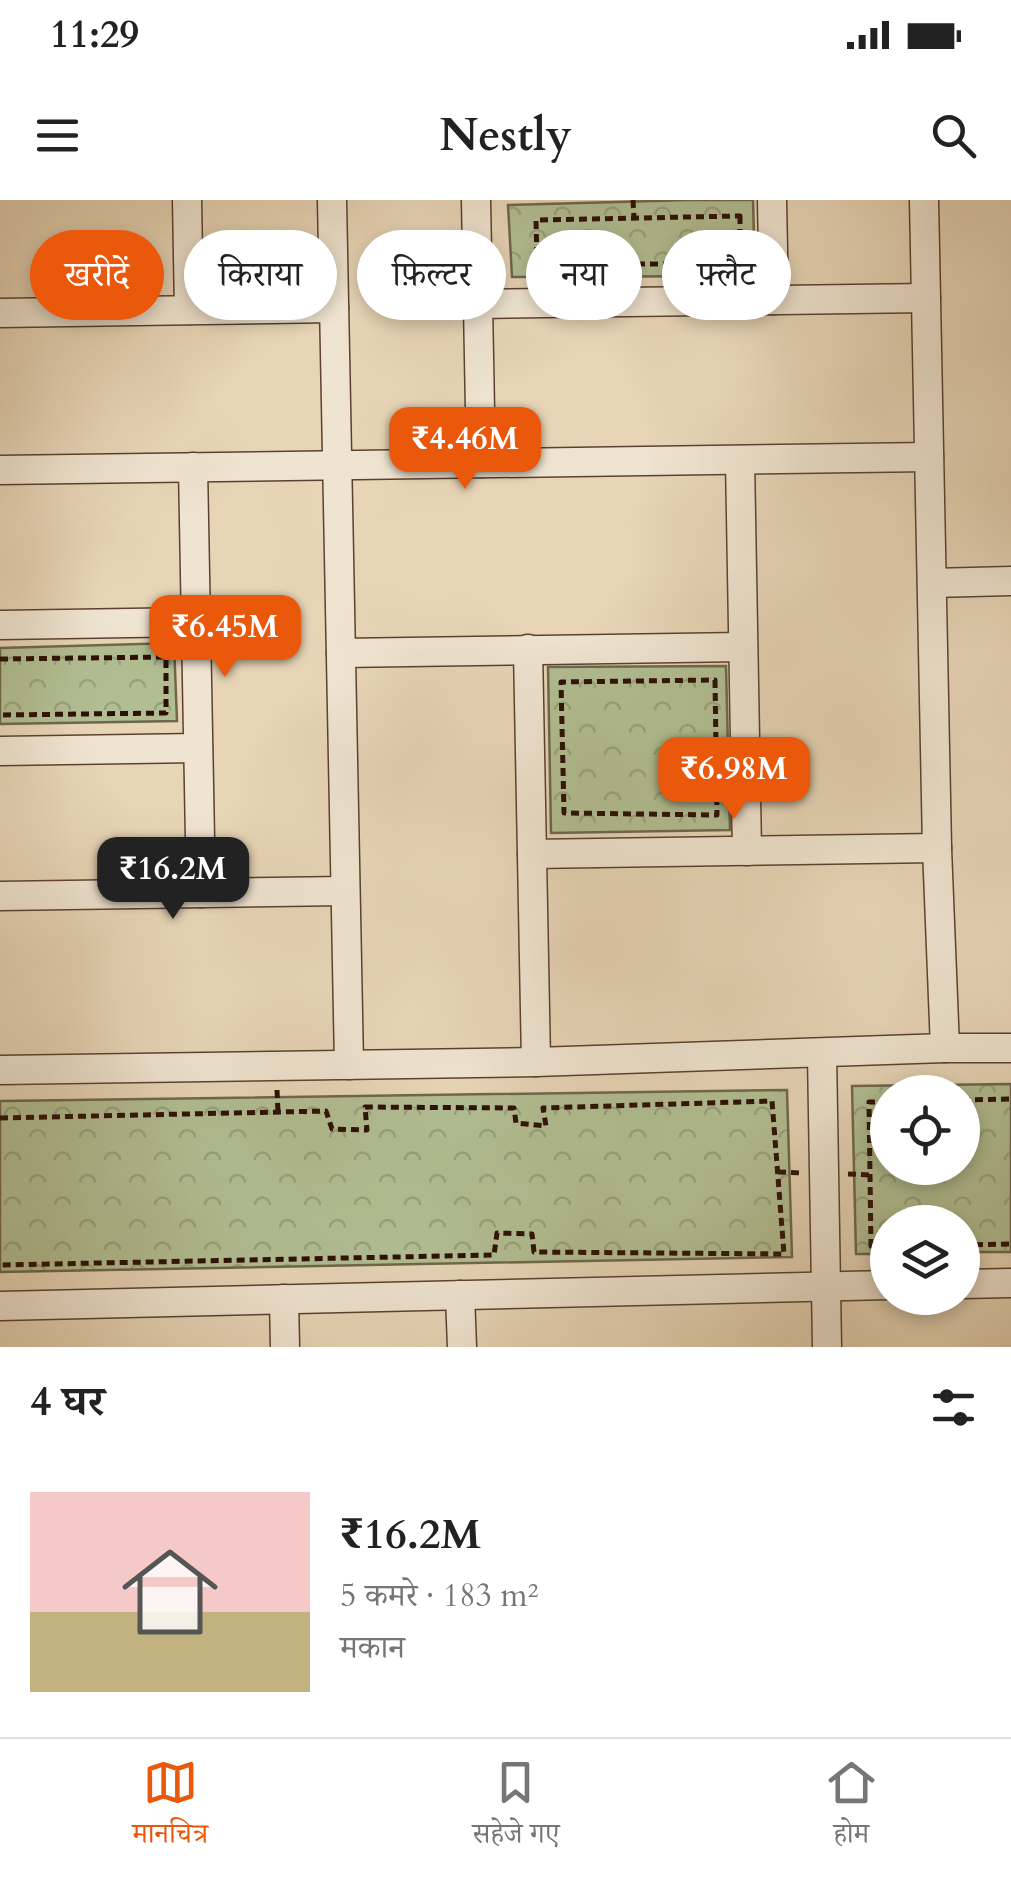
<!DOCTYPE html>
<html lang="hi">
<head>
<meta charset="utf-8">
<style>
	body { margin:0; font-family:Cardo,"Noto Serif Devanagari",serif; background:#f6f6f6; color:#222; height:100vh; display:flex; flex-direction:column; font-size:38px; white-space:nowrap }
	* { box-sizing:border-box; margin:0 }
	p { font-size:32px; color:#767676 }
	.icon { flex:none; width:55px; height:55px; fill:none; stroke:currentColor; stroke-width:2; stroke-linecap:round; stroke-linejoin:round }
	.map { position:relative; height:1147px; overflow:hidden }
	.side { display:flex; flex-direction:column; background:#fff; flex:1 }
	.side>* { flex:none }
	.banner { position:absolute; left:30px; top:30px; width:952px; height:90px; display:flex; gap:20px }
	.controls { position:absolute; left:870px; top:875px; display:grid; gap:20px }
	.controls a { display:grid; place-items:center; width:110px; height:110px; border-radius:50%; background:#fff; box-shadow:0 5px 15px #0003; font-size:50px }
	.price { position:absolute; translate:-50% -85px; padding:0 22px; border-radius:20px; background:#ea580c; color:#fff; font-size:32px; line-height:65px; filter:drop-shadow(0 2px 5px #0008) }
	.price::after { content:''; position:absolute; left:50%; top:60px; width:30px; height:22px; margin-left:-15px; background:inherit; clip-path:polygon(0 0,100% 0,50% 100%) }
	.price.current { background:#222; color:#fff }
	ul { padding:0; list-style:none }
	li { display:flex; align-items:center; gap:30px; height:250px; padding:0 30px }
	li span { display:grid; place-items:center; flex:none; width:280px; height:200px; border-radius:0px; color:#555 }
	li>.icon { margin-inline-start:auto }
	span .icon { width:120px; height:120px; fill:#fffc; stroke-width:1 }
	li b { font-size:42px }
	h2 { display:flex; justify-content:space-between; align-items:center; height:120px; padding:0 30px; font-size:42px }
	.tag { padding:0 35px; border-radius:45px; background:#fff; box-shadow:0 5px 15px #0003; font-size:35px; line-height:90px }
	.tag.current { background:#ea580c; color:#fff }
	.status { display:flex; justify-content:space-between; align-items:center; height:70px; padding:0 50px; background:#fff; direction:ltr }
	.status svg { height:28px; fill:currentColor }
	header { display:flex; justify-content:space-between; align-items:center; height:130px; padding:0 30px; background:#fff; font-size:45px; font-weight:700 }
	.tab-bar { display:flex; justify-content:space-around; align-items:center; height:140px; border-top:2px solid #e0e0e0; background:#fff; font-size:28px; color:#767676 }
	.tab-bar a { display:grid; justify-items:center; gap:5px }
	.tab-bar .current { color:#ea580c }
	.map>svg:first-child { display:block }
	.forest { fill:url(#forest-crowns); stroke:#6e674c; stroke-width:2.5; fill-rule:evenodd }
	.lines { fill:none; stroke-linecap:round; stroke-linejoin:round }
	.minor-casing { stroke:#5b4131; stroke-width:31 }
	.path { stroke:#2c1005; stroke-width:5; stroke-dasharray:8 5; stroke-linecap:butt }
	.minor { stroke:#efe4d0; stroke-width:28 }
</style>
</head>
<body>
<div class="status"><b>11:29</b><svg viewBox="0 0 49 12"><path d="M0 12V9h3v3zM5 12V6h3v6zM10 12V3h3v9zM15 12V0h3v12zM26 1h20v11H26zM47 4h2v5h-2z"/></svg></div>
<header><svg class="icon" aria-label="menu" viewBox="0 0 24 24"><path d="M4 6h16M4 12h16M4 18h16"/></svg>Nestly<svg class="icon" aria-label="search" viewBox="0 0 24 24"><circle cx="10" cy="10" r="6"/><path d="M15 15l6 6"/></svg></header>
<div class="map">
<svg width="1011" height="1147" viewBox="0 0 1011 1147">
	<defs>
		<pattern id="forest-crowns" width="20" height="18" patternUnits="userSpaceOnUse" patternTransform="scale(2.5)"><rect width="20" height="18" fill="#b1be92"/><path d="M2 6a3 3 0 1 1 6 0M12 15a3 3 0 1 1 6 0" fill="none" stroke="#98a27c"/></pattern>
	</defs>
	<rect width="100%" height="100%" fill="#e7d5b6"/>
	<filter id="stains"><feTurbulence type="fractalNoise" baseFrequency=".002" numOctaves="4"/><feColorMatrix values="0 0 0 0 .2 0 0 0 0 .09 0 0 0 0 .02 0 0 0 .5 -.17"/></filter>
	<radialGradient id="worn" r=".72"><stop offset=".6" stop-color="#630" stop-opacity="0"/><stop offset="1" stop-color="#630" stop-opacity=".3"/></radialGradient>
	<!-- forest -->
	<g class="forest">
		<polygon points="689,0 753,0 755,76 512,77 508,5"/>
		<polygon points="174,443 177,521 0,524 0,448"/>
		<polygon points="726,466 730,630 551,633 548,467"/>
		<path d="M 1011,884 L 1011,1052 L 963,1052 L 962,1022 L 888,1022 L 887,1054 L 856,1054 L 852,886 ZM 888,892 L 962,892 L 962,968 L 888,968 Z"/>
		<polygon points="787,890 792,1057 0,1072 0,901"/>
	</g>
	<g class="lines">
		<!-- minor casing -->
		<g class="minor-casing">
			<g id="minor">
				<polyline points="187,0 189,110"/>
				<polyline points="332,0 349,865"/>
				<polyline points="476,0 481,263"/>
				<polyline points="772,0 774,100"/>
				<polyline points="924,0 937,648 945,848"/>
				<polyline points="478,104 926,98"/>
				<polyline points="0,113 334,108"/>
				<polyline points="740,260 747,651"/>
				<polyline points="193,267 201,693"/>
				<polyline points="0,270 929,257"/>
				<polyline points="932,383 1011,381"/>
				<polyline points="0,425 195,422"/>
				<polyline points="528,449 536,862"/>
				<polyline points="341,453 743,447"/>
				<polyline points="0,551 198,548"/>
				<polyline points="532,654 937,648"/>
				<polyline points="0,696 345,691"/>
				<polyline points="822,854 827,1147"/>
				<polyline points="0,870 536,862 945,848 1011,848"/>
				<polyline points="962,1084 1011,1083"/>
				<polyline points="460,1095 462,1147"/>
				<polyline points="284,1099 285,1147"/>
				<polyline points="0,1106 888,1085"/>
			</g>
		</g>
		<!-- path -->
		<g class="path">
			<polyline points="633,0 634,18"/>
			<polygon points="740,16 740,64 537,64 536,20"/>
			<polyline points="0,459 166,457 166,513 0,515"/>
			<polygon points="715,480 717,615 564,613 561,482"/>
			<polyline points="277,890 278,912"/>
			<polyline points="962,900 1011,899"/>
			<polyline points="888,902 869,902 871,1046 888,1046"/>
			<polyline points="0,918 326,911 332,929 367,930 365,907 514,908 516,923 546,926 543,908 772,901 784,1054 534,1052 532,1034 497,1033 494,1055 0,1065"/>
			<polyline points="778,972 802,973"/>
			<polyline points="848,974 870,975"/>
			<polyline points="962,1045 1011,1044"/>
		</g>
		<!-- minor -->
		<use href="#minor" class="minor"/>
	</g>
	<rect width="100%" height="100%" filter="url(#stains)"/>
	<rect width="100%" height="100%" fill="url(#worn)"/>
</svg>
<div class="controls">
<a><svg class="icon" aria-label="locate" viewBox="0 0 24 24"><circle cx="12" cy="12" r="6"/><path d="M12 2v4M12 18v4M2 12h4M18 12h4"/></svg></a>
<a><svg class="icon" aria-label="layers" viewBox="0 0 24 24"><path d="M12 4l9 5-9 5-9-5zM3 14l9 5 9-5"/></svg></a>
</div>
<b class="price" style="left:465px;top:292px">₹4.46M</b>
<b class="price" style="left:225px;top:480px">₹6.45M</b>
<b class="price" style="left:734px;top:622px">₹6.98M</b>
<b class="price current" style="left:173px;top:722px">₹16.2M</b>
<div class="banner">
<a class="tag current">खरीदें</a>
<a class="tag">किराया</a>
<a class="tag">फ़िल्टर</a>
<a class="tag">नया</a>
<a class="tag">फ़्लैट</a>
</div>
</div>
<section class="side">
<h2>4 घर<svg class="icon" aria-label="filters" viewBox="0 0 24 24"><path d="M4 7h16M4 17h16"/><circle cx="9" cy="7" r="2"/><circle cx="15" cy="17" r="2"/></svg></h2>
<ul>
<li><span style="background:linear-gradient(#f6c9c9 60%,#c2b280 0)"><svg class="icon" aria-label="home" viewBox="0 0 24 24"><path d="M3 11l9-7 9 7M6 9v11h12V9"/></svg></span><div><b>₹16.2M</b><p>5 कमरे · 183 m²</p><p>मकान</p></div></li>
</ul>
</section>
<nav class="tab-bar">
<a class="current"><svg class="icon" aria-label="map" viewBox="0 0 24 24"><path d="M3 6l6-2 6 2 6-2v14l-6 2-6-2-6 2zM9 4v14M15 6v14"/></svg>मानचित्र</a>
<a><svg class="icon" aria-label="saved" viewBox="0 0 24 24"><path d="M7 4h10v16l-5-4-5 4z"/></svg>सहेजे गए</a>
<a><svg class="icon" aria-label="home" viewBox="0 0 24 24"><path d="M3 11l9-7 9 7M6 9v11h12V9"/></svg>होम</a>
</nav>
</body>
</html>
